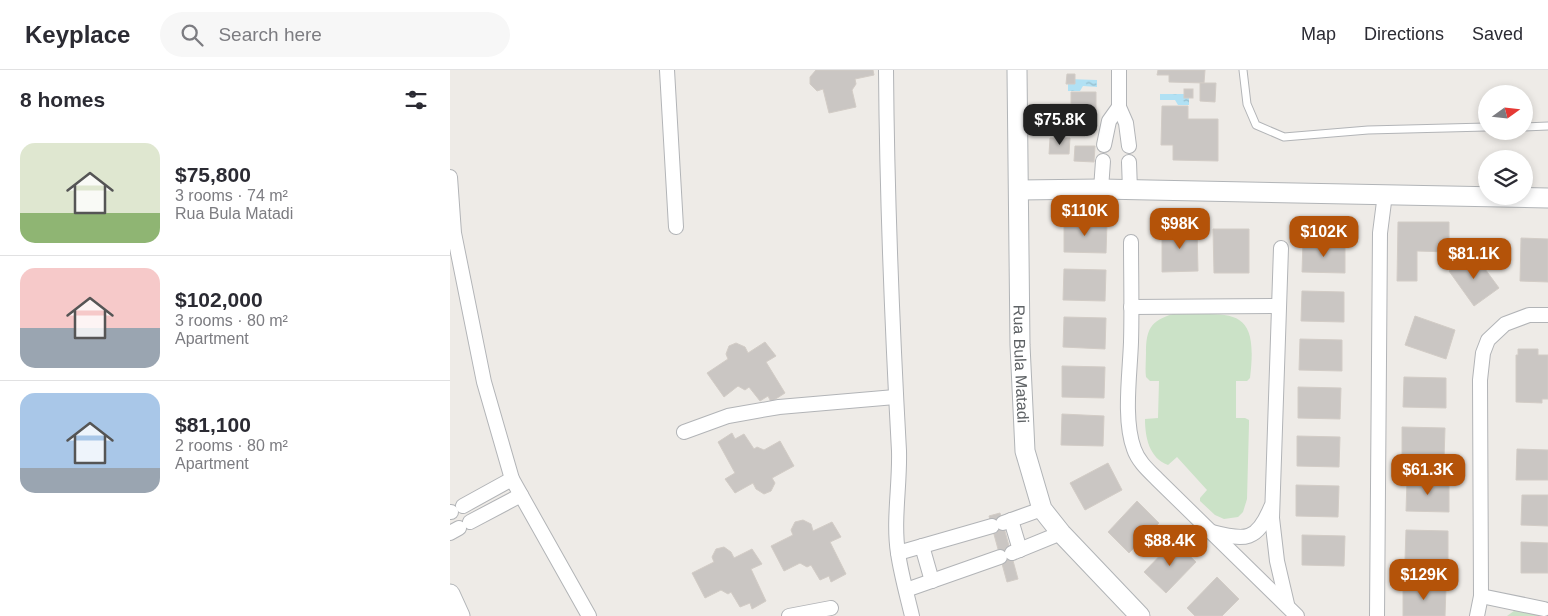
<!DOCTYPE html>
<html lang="en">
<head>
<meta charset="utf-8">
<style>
	body { margin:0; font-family:Helvetica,sans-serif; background:#f7f7f7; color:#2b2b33; height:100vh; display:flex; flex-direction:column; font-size:19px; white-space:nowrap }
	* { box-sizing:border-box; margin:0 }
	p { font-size:16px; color:#7c7c81 }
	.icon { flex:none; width:28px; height:28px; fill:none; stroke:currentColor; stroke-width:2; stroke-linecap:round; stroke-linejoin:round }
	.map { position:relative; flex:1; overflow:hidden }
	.sheet { display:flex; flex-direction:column; background:#fff; width:450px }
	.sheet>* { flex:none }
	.needle { width:32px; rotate:75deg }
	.buttons { position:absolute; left:1028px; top:15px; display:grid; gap:10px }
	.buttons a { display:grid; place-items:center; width:55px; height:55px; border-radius:50%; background:#fff; box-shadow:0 2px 8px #0003; font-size:25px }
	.price { position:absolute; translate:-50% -42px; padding:0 11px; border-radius:10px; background:#b45309; color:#fff; font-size:16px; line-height:32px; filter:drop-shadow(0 1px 2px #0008) }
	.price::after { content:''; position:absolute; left:50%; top:30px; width:15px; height:11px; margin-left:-8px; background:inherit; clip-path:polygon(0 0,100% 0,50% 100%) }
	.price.current { background:#222; color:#fff }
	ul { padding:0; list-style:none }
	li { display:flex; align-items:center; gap:15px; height:125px; padding:0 20px }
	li+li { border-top:1px solid #e1e1e2 }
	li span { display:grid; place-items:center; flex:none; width:140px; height:100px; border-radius:15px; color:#555 }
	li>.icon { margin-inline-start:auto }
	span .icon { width:60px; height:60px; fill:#fffc; stroke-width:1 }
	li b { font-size:21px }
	h2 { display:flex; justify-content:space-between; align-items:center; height:60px; padding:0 20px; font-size:21px }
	header { display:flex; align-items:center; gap:30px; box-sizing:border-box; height:70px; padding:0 25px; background:#fff; border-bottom:1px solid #e1e1e2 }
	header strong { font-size:24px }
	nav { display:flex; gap:28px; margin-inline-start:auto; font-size:18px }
	.search { width:350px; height:45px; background:#f7f7f7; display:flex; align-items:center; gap:12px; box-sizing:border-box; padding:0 18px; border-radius:28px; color:#7c7c81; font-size:19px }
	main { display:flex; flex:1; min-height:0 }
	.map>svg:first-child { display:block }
	.grass { fill:#cbe2c7 }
	.water { fill:url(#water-ripples) }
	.building { fill:#cac6c3; stroke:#d2ccc6 }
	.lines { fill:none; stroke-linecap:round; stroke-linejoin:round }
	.lane-casing { stroke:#b2b4b7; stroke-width:9 }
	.street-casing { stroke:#b2b4b7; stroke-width:16 }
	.secondary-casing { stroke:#b1b4b7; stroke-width:21 }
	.lane { stroke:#fff; stroke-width:7 }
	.street { stroke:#fff; stroke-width:14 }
	.secondary { stroke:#fff; stroke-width:19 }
	.labels { text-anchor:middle; stroke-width:4; stroke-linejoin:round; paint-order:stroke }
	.street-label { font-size:16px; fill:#5e6265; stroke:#fff }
</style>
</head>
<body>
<header>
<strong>Keyplace</strong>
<div class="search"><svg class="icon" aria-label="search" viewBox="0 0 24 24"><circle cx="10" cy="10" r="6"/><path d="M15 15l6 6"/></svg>Search here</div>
<nav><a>Map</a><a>Directions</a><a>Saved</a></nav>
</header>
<main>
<section class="sheet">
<h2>8 homes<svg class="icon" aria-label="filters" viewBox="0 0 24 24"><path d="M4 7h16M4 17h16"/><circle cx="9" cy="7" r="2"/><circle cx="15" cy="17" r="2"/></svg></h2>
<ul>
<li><span style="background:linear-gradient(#dfe7d0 70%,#8fb573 0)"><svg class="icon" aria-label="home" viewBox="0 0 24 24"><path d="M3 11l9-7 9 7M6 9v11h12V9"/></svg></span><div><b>$75,800</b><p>3 rooms · 74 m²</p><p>Rua Bula Matadi</p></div></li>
<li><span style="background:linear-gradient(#f6c9c9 60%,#9aa5b1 0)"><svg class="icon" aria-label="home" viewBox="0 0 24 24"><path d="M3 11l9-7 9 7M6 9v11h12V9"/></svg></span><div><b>$102,000</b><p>3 rooms · 80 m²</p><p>Apartment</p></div></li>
<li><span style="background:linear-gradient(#a9c7e8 75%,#9aa5b1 0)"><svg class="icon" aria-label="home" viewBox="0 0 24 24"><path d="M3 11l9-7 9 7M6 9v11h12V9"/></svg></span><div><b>$81,100</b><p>2 rooms · 80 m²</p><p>Apartment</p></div></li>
</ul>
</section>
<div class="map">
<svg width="1098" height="546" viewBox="0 0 1098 546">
	<defs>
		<pattern id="water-ripples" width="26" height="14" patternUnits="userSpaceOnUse" patternTransform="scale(1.25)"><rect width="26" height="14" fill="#b1e1f4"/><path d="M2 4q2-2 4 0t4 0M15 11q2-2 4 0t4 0" fill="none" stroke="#93bac9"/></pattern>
	</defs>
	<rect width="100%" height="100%" fill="#eeebe7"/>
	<!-- grass -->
	<g class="grass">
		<path d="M 723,244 C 782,245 809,234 800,308 L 797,311 L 786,311 L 786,348 L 795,348 L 799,350 L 799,354 L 797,429 L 793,442 L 788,447 L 774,449 L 765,445 L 750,431 L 750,428 L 757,420 L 727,387 L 718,395 C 699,388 695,367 695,349 L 708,348 L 709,311 L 700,311 L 696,307 C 695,299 696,291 696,283 C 696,260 700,251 723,244 Z"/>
		<polygon points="1068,538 1088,544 1090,546 1057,546"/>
	</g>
	<!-- water -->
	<g class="water">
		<polygon points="618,9 647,10 647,17 633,16 630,21 618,21"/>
		<polygon points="710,24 739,24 739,35 728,35 725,30 710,30"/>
	</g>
	<!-- building -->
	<g class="building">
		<polygon points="366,0 423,0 424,5 405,9 406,14 402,20 406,37 379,43 373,19 367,21 360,14 360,7"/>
		<polygon points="708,0 755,0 754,13 719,12 719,5 707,5"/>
		<polygon points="617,4 625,4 625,14 616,14"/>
		<polygon points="750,13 766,13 765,32 750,31"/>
		<rect x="734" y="19" width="9" height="9"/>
		<polygon points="621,22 646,22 646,60 635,60 635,66 600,65 600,34 621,34"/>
		<polygon points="712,36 738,36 738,49 768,49 768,91 723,90 723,75 711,75"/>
		<polygon points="600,68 620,68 619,84 599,84"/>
		<polygon points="625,76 645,76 644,92 624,91"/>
		<polygon points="614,152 657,153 656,183 614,182"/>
		<polygon points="948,152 999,152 999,182 967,181 967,211 947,211"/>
		<polygon points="712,158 747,158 748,201 712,202"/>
		<polygon points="763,159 799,159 799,203 764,203"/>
		<polygon points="1071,168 1098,169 1098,212 1070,211"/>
		<polygon points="853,172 895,173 895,203 852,202"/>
		<polygon points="1024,184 1049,218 1024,236 999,201"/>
		<polygon points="614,199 656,200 655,231 613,230"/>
		<polygon points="852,221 894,222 894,252 851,251"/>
		<polygon points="965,246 1005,260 996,289 955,275"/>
		<polygon points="614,247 656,248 655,279 613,277"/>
		<polygon points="850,269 892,270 892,301 849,300"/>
		<polygon points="315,272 326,286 316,292 335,323 321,332 318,326 310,331 299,317 295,320 288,316 274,327 257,303 278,289 276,284 279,276 286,273 295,277 298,283"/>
		<polygon points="1068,279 1088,279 1088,285 1098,285 1098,329 1092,329 1092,333 1066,332 1066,285 1068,285"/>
		<polygon points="612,296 655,297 654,328 612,327"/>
		<polygon points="954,307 996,308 996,338 953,337"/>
		<polygon points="848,317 891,318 890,349 848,348"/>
		<polygon points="612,344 654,346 653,376 611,375"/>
		<polygon points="952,357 995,358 994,389 952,388"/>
		<polygon points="282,363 285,369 294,364 304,379 307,377 314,380 330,371 344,396 322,408 325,413 321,421 314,424 306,419 303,413 285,423 275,409 285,403 268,372"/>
		<polygon points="847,366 890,367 889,397 847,396"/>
		<polygon points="1067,379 1098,380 1098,410 1066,410"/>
		<polygon points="658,393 672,420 635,440 620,413"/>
		<polygon points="957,410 999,411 999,442 956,441"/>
		<polygon points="846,415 889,416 888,447 846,446"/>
		<polygon points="1072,425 1098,425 1098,456 1071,455"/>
		<polygon points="687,431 709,453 679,483 658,462"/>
		<polygon points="550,443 568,509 557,512 539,446"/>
		<polygon points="353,450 361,454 363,461 382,452 391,467 380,472 396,504 381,512 379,506 370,510 361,495 357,497 350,493 334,501 321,476 343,465 341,460 345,452"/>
		<polygon points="956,460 998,461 998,491 955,490"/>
		<polygon points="852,465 895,466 894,496 852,495"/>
		<polygon points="724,471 746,492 716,523 694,502"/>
		<polygon points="1071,472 1098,473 1098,503 1071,503"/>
		<polygon points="274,477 281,482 284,488 302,479 312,494 301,499 316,531 302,539 300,533 290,537 281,522 278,524 271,520 255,528 242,503 264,492 262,487 266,479"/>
		<polygon points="767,507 789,529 772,546 745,546 737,538"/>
		<polygon points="953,516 996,517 995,546 953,546"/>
	</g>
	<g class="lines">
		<!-- lane casing -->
		<g class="lane-casing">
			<g id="lane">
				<polyline points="793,0 797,34 806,55 834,67 918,60 1036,57"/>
				<polyline points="1074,57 1098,56"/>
			</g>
		</g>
		<!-- street casing -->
		<g class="street-casing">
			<g id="street">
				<polyline points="217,0 226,157"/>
				<path d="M 436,0 C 437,127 442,254 449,381 C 450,415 443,450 448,483 C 451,504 457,525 462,546"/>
				<polyline points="669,0 669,37 676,53 679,76"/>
				<polyline points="654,75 659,51 669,37"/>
				<polyline points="679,92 680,120"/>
				<polyline points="0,107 4,163 34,312 62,409 139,546"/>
				<polyline points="651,119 653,91"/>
				<path d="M 681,172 C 681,205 682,238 681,272 C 680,303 673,350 684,379 C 688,391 698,400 707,409 L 847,546"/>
				<polyline points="831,178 822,448 827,491 837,534"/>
				<polyline points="681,237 828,236"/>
				<polyline points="234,362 278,346 329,337 445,327"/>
				<polyline points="13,436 62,409"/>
				<polyline points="0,442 1,442"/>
				<polyline points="561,450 570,480"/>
				<polyline points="20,452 71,425"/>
				<polyline points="553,453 592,439"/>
				<path d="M 762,462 C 796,471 807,471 821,437"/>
				<polyline points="0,463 9,458"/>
				<polyline points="472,476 482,511"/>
				<polyline points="448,483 542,456"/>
				<polyline points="562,483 611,463"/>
				<polyline points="456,520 550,487"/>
				<polyline points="1031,526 1094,539"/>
				<polyline points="339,546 381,538"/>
				<polyline points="927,546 930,163 935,124"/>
				<polyline points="1027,546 1031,526 1030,310 1033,283 1038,270 1055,254 1079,245 1098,245"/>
			</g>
		</g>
		<!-- secondary casing -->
		<g class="secondary-casing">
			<g id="secondary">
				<path id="s1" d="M 567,0 L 570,275 L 575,381 L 592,439 L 611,463 L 690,546"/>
				<polyline points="569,120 651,119 1098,128"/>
				<polyline points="0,524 10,546"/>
			</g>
		</g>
		<!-- lane -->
		<use href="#lane" class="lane"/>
		<!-- street -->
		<use href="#street" class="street"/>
		<!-- secondary -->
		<use href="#secondary" class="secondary"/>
	</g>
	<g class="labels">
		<!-- street labels -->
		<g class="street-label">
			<text dy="6" stroke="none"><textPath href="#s1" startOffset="294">Rua Bula Matadi</textPath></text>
		</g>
	</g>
</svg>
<div class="buttons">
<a><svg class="needle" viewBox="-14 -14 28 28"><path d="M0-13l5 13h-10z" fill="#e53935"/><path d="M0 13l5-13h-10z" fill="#7c7c81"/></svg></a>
<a><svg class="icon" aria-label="layers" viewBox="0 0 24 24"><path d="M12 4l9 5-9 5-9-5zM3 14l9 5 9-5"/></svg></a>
</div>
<b class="price current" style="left:610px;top:76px">$75.8K</b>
<b class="price" style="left:635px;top:167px">$110K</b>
<b class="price" style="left:730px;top:180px">$98K</b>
<b class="price" style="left:874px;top:188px">$102K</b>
<b class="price" style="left:1024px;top:210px">$81.1K</b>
<b class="price" style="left:978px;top:426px">$61.3K</b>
<b class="price" style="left:720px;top:497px">$88.4K</b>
<b class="price" style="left:974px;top:531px">$129K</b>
</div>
</main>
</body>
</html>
